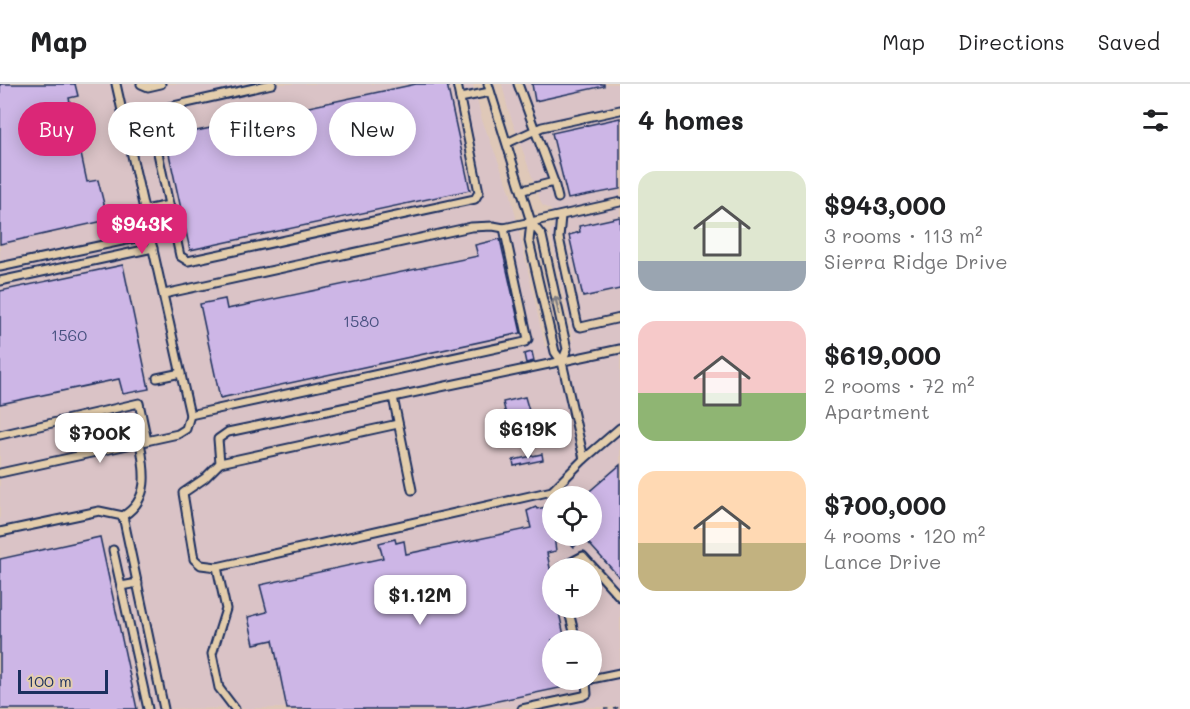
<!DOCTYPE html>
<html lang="en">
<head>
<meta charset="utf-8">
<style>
	body { margin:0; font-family:Mali,sans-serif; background:#f6f6f6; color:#202124; height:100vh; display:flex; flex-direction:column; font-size:22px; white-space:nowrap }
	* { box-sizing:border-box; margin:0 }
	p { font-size:20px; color:#757577 }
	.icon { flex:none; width:33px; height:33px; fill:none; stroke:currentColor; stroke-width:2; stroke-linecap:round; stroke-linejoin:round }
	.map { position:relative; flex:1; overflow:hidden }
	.panel { display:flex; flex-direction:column; background:#fff; width:570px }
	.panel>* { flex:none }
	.guide { position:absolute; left:18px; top:18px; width:512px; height:54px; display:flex; gap:12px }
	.buttons { position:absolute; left:542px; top:402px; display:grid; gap:12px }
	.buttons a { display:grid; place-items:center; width:60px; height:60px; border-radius:50%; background:#fff; box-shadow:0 3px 15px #0003; font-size:30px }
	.scale { position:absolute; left:18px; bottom:15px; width:90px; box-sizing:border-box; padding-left:6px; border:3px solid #1b2f5e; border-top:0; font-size:16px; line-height:21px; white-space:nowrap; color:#1b2f5e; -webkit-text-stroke:4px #e3cdac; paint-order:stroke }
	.price { position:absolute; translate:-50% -51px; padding:0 14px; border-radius:12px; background:#fff; color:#222; font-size:20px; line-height:39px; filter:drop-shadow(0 2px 3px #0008) }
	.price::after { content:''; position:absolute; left:50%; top:36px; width:18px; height:14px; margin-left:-9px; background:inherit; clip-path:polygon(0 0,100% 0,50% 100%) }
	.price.on { background:#db2777; color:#fff }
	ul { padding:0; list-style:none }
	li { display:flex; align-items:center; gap:18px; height:150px; padding:0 18px }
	li span { display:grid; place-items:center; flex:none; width:168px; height:120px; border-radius:18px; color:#555 }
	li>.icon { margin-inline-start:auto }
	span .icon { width:72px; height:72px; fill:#fffc; stroke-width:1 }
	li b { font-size:26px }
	h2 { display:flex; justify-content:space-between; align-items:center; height:72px; padding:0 18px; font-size:26px }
	.pill { padding:0 21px; border-radius:27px; background:#fff; box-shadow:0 3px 15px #0003; font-size:21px; line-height:54px }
	.pill.on { background:#db2777; color:#fff }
	header { display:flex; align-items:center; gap:36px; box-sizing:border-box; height:84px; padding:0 30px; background:#fff; border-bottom:2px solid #e0e0e0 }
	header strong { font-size:28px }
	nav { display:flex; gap:33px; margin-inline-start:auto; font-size:21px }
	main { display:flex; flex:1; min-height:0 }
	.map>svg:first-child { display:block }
	.built { fill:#dac3c6; fill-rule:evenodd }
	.building { fill:#cdb6e6; stroke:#1b2f5e; stroke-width:1.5 }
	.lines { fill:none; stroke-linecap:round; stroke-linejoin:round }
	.minor-casing { stroke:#1b2f5e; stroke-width:11 }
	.path { stroke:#1b2f5e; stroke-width:1.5; stroke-dasharray:4.5 4.5; stroke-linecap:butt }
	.minor { stroke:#e3cdac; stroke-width:7 }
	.oneway { stroke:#7f7e85 }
	.labels { text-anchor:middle; stroke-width:6; stroke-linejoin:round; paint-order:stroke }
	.number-label { font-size:16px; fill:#485180 }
</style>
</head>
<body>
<header>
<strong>Map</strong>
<nav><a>Map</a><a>Directions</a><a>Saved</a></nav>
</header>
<main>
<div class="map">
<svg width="620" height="625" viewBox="0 0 620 625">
	<rect width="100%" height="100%" fill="#dfc8b8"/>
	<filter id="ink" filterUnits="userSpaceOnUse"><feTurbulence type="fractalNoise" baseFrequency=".0167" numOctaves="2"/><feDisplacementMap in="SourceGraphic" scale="12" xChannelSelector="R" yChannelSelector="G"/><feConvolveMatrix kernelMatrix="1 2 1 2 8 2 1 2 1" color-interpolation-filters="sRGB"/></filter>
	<g filter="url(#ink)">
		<!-- built -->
		<path class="built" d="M 0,0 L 473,0 L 482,36 L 510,107 L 545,263 L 573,256 L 550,147 L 554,143 L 551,126 L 542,121 L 508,25 L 502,0 L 620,0 L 620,623 L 0,625 ZM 552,412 L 591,412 L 591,452 L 552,452 ZM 552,484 L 591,484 L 591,524 L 552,524 ZM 552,556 L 591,556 L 591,596 L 552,596 Z"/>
		<!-- building -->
		<g class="building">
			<polygon points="0,0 75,0 78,12 69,14 87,98 98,96 108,136 0,160"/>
			<polygon points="416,0 447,0 470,106 190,166 162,38 184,33 187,49"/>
			<polygon points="532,0 604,0 604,2 535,17"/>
			<polygon points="620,34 620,105 568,115 552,49"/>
			<polygon points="620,133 620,205 583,213 569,151 580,148 579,142"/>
			<polygon points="500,155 521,249 220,314 200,220 225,215 227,225 478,172 475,161"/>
			<polygon points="123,181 149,305 123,310 119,295 0,320 0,207"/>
			<polygon points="532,268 534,277 526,279 524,270"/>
			<polygon points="525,313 534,344 532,344 535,358 513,363 509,348 502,349 501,342 508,340 503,318"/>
			<polygon points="542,370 543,376 514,382 513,376"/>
			<polygon points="620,381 620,494 584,454 574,463 563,452 591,452 591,412 584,412"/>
			<polygon points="536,423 537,425 546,423 550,439 552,438 556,467 547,469 552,494 552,524 558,524 565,556 552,556 552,596 573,596 574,601 459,625 287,625 273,556 254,560 248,533 267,528 260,501 383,474 379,459 395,455 396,459 404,457 406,470 531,444 527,427"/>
			<polygon points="100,453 137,625 0,625 0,475"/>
		</g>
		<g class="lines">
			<!-- minor casing -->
			<g class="minor-casing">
				<g id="minor">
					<polyline points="141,0 148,3 161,0"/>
					<polyline points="518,0 554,98 523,106"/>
					<polyline points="460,14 490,8"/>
					<polyline points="149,27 180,172 188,177 475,115 479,108 457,0"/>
					<polyline points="124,33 272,0"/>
					<polyline points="507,59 542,43 620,26"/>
					<polyline points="554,98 558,114"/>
					<polyline points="145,126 169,121"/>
					<polyline points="561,132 559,154 578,242 581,243 620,234"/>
					<polyline points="531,138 542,152 567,265 562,278"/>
					<polyline points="0,183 150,151"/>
					<polyline points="0,197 153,164"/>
					<polyline points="164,210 471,143 493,142 504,144"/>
					<polyline points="157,294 181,289"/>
					<polyline points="393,313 412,406"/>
					<polyline points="190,331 525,258 528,255 504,144 620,118"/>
					<polyline points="0,351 139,319 147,357"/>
					<path d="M 140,358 C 145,386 151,415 123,432 L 164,625"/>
					<polyline points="584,375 620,344"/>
					<polyline points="220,379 398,340"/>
					<polyline points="0,389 178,350 186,345 190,331 116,0"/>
					<polyline points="0,448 99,427 123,432"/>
					<polyline points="113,466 148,625"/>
					<polyline points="217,483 201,481 194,475 183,409 205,394 220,379 218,355 228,348 620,265"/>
					<polyline points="560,484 583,472 620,513"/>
					<polyline points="121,502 138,499"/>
					<polyline points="568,524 576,556"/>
					<polyline points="591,595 620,589"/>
					<polyline points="235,625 219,604 212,570 226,525 217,483 552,407 584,375 562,278 555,268 529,157 531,138 488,0"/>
					<polyline points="522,625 583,612 587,610 586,598 590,596"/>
				</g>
			</g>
			<!-- path -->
			<g class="path">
				<polyline points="604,625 609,625"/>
				<polyline points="614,625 620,623"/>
			</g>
			<!-- minor -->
			<use href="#minor" class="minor"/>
		</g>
		<!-- one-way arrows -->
		<defs><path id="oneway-shaft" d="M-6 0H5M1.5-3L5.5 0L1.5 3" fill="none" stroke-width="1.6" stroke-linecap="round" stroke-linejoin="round" transform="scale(1.5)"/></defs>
		<use class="oneway" href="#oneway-shaft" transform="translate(557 221) rotate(-102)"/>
	</g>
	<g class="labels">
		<!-- number labels -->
		<g class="number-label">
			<text x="361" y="243">1580</text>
			<text x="69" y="257">1560</text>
		</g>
	</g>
</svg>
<div class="buttons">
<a><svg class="icon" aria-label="locate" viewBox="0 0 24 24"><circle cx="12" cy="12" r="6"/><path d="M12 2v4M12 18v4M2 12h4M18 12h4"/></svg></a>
<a>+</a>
<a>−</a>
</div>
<div class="scale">100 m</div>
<b class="price on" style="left:142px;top:171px">$943K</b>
<b class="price" style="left:528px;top:376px">$619K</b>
<b class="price" style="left:100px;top:380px">$700K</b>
<b class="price" style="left:420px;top:542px">$1.12M</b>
<div class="guide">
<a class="pill on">Buy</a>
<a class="pill">Rent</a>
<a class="pill">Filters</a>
<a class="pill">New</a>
</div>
</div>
<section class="panel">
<h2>4 homes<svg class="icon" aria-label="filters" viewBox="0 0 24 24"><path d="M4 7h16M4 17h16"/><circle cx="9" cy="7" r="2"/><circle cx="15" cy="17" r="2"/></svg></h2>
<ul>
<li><span style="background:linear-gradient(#dfe7d0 75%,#9aa5b1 0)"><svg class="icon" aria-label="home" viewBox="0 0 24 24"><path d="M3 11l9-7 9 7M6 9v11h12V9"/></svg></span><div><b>$943,000</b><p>3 rooms · 113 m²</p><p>Sierra Ridge Drive</p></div></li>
<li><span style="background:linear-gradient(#f6c9c9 60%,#8fb573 0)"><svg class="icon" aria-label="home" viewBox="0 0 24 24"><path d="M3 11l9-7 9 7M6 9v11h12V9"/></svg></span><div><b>$619,000</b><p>2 rooms · 72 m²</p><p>Apartment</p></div></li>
<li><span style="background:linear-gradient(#ffd9b3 60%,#c2b280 0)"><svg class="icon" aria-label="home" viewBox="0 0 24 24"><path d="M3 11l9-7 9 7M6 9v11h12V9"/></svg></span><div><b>$700,000</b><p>4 rooms · 120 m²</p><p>Lance Drive</p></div></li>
</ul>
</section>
</main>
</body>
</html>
